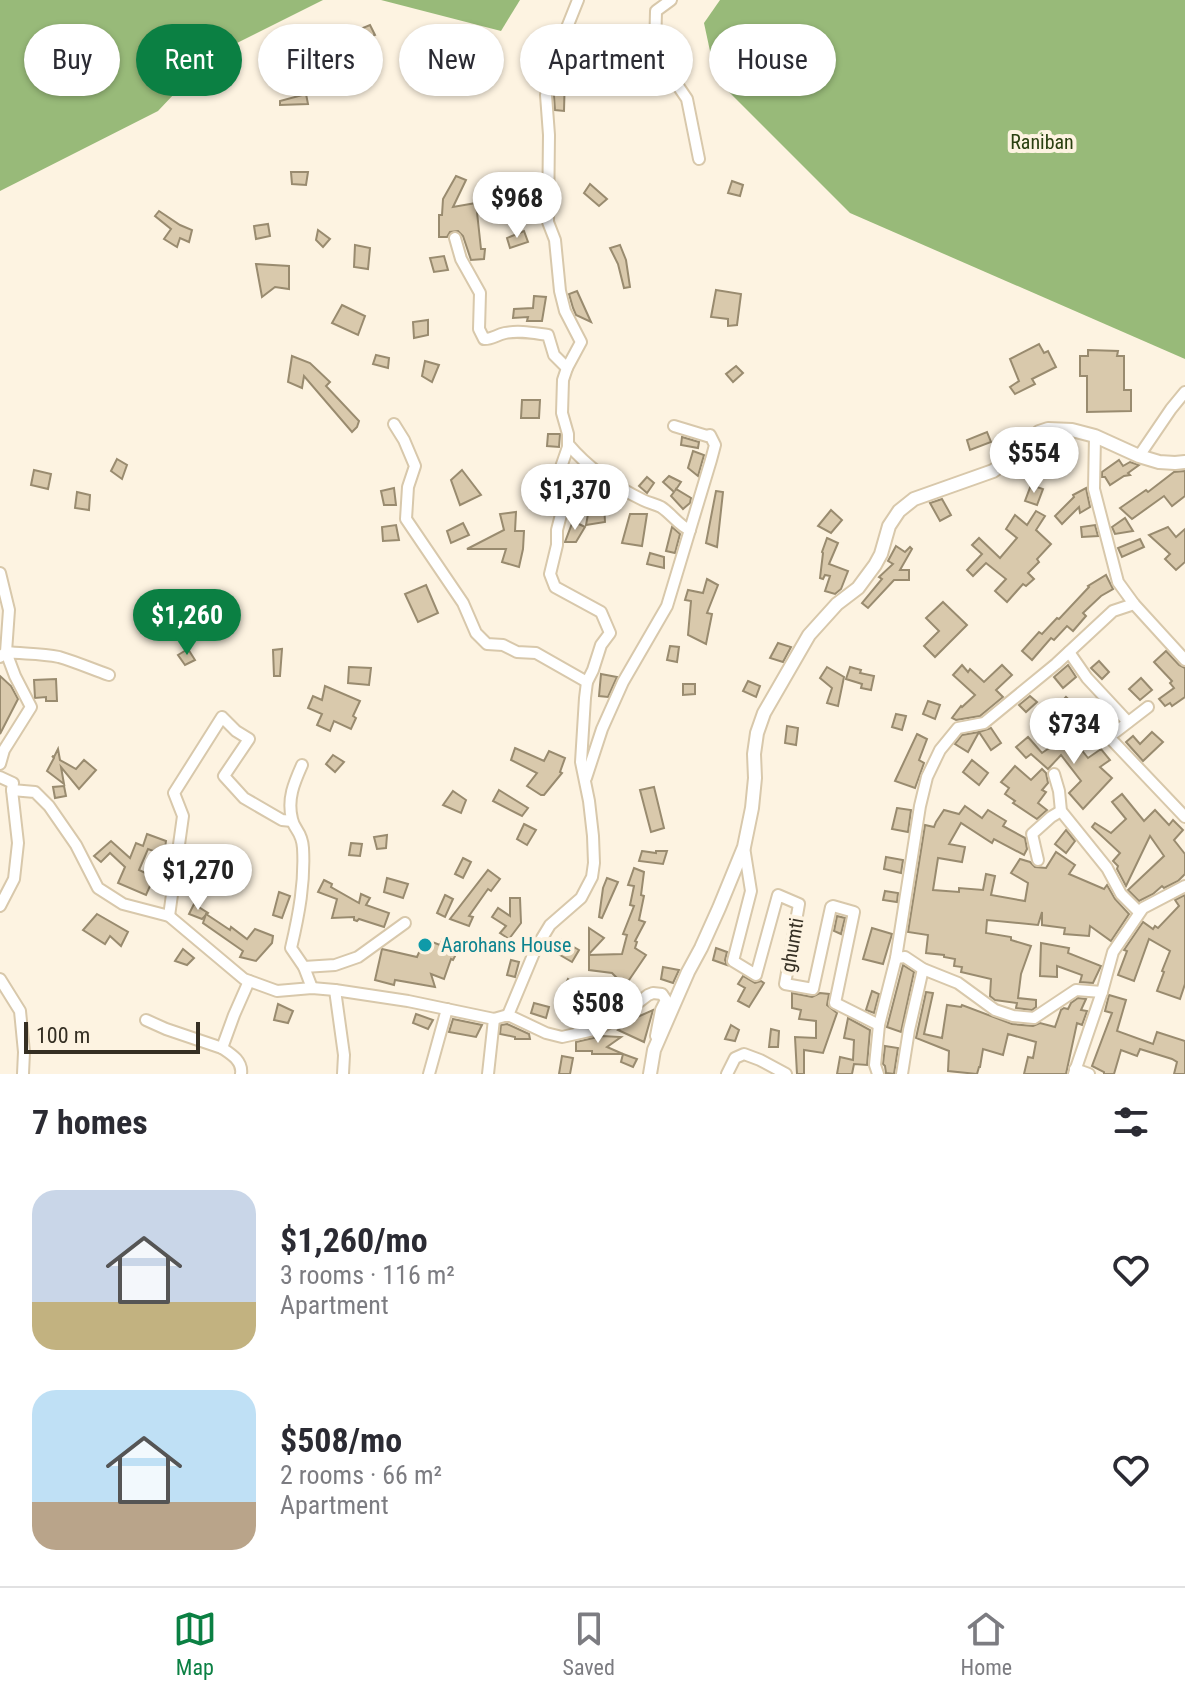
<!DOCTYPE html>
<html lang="en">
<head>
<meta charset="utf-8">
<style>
	body { margin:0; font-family:"Roboto Condensed",sans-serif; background:#f7f7f7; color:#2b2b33; height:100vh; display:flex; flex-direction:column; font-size:30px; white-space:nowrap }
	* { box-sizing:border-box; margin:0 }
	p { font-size:26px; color:#7c7c81 }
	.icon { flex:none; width:44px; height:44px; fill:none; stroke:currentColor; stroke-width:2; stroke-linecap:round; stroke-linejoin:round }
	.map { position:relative; height:1074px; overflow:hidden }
	.panel { display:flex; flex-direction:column; background:#fff; flex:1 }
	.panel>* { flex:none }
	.top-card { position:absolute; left:24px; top:24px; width:1138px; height:72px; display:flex; gap:16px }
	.scale { position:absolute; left:24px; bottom:20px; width:176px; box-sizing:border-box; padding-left:8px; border:4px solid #352f23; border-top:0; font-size:22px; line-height:28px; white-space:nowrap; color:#352f23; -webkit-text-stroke:6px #fdf3e1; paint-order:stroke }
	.price { position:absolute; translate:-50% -68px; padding:0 18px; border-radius:28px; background:#fff; color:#222; font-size:26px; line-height:52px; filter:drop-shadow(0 2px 4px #0008) }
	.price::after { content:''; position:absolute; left:50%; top:48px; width:24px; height:18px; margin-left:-12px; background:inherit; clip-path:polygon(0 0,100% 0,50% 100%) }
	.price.on { background:#0b8043; color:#fff }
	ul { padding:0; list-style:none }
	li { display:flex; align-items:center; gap:24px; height:200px; padding:0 32px }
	li span { display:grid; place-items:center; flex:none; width:224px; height:160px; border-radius:24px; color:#555 }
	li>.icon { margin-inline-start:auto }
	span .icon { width:96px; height:96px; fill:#fffc; stroke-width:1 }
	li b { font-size:34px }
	h2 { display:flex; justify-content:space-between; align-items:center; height:96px; padding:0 32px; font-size:34px }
	.pill { padding:0 28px; border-radius:36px; background:#fff; box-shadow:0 2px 6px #0004; font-size:28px; line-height:72px }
	.pill.on { background:#0b8043; color:#fff }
	.tab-bar { display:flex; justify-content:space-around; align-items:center; height:112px; border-top:2px solid #e1e1e2; background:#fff; font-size:22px; color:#7c7c81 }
	.tab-bar a { display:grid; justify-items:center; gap:4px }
	.tab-bar .on { color:#0b8043 }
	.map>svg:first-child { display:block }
	.forest { fill:#98ba79 }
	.building { fill:#d9c9ac; stroke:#998b6f; stroke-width:2 }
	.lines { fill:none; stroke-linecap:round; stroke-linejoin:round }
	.minor-casing { stroke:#d8c8ab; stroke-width:14 }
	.tertiary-casing { stroke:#d8c8ab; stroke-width:16 }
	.minor { stroke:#fff; stroke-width:10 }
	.tertiary { stroke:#fff; stroke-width:12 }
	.culture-dot { fill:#0f9aa8; stroke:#fdf3e1; stroke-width:3 }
	.labels { text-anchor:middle; stroke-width:8; stroke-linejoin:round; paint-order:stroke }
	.park-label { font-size:20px; fill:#2a4011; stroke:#fdf3e1 }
	.culture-label { font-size:20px; fill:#0d838f; stroke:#fdf3e1; text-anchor:start }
	.street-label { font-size:20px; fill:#352f23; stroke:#fdf3e1 }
</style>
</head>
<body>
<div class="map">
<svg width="1185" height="1074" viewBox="0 0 1185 1074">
	<rect width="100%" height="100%" fill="#fdf3e1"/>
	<!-- forest -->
	<g class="forest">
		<polygon points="0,0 323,0 209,57 158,111 0,191"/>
		<polygon points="381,0 520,0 501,31"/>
		<polygon points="720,0 1185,0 1185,359 850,213 716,79 704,23"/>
	</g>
	<!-- building -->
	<g class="building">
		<polygon points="370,25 375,35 357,41 353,32"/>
		<polygon points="348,28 354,38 338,45 331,34"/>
		<polygon points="445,30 454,34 441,50 433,44"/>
		<polygon points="428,61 432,70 409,81 405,73"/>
		<polygon points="560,73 565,73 564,111 555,110 554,96"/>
		<polygon points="306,94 308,104 280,105 280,101"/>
		<polygon points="291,172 308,172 306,185 292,184"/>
		<polygon points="456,176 466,180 453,207 476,203 481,249 485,249 484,259 471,260 463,236 458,231 450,232 447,237 439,237 439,215 442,215 443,199"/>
		<polygon points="732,181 743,185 740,196 728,193"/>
		<polygon points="590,184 607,199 599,206 584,193"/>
		<polygon points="159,211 180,225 192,230 189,242 180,238 177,247 164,239 171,229 155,216"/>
		<polygon points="268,224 270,236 256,239 254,226"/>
		<polygon points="318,230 330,239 323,247 316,240"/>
		<polygon points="524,231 528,242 510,248 507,238"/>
		<polygon points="355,245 370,248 368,269 354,267"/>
		<polygon points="620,245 626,260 630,287 624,288 618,264 610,248"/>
		<polygon points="444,256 448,270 434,272 430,258"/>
		<polygon points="256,264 289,266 289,289 275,287 262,297"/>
		<polygon points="716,290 741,294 737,325 728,326 728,319 711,317"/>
		<polygon points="577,291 591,322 576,315 573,308 569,294"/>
		<polygon points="534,296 546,297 542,321 527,321 528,317 513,318 514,309 533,308"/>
		<polygon points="342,305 365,316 358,335 332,323"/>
		<polygon points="428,320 428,335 414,338 413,322"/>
		<polygon points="1039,344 1044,353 1048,351 1056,367 1032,379 1035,384 1015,394 1010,387 1019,381 1010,359"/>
		<polygon points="1088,350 1118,351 1117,356 1124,356 1124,390 1131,390 1131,411 1087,412 1087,376 1080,376 1080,356 1088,356"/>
		<polygon points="376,355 389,358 388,368 373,364"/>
		<polygon points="292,356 310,363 330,382 326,386 359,421 357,427 352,432 304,376 302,388 288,382"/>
		<polygon points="425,361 439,365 432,382 422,376"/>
		<polygon points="736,366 743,373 733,382 726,374"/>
		<polygon points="522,400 540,400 539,418 521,418"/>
		<polygon points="987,432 991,442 970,450 967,440"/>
		<polygon points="548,434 560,434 559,447 547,446"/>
		<polygon points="682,437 699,442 698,448 681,445"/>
		<polygon points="693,451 704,455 698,476 688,468"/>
		<polygon points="117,459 127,465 122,479 111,471"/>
		<polygon points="1119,460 1123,466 1130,462 1139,465 1128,473 1130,475 1124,476 1110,485 1105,477 1102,477 1102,472"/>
		<polygon points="34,470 51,474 48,489 31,485"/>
		<polygon points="462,470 481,495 460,505 451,480"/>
		<polygon points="1185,471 1185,496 1172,506 1164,496 1132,519 1120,508 1146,490 1148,492 1174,472"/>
		<polygon points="669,476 681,482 675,491 676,489 691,498 690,503 683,509 671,496 674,492 663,482"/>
		<polygon points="647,477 654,483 647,493 639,486"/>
		<polygon points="1031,485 1043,489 1037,505 1025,501"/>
		<polygon points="394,488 396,505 384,505 381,491"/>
		<polygon points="1086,488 1090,507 1080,513 1079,507 1062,524 1055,516 1074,497 1073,495"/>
		<polygon points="716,491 723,492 717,547 706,543"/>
		<polygon points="77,492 90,495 89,510 75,508"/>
		<polygon points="942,499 951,515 940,521 930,503"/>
		<polygon points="590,503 604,504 605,522 586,525"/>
		<polygon points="831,510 842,520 831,533 818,526"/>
		<polygon points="1036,511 1045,516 1036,530 1051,544 1037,559 1039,562 1028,573 1034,579 1026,586 1023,584 1007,602 995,591 1006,579 986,563 973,576 967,570 982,554 972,545 979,538 1000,558 1017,538 1006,529 1015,515 1027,525"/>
		<polygon points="516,512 515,531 524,531 523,549 519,567 502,562 506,549 467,549 504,530 500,514"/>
		<polygon points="630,514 647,514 642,546 622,543"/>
		<polygon points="1125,518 1133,531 1115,534 1112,527"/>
		<polygon points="573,521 585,527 576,542 565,542"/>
		<polygon points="463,523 469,535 451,543 447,531"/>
		<polygon points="396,525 399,540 383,541 382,527"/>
		<polygon points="1095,525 1098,536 1082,537 1081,527"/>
		<polygon points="672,527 680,534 675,553 666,551"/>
		<polygon points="1168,527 1176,537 1185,529 1185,562 1176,570 1165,559 1170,554 1149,535"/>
		<polygon points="827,538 838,543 829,564 848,571 841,589 835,594 825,591 830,576 825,575 823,579 820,578 823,553 822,552"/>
		<polygon points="1140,539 1144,547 1122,557 1118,548"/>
		<polygon points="896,546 905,552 910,547 912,549 900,570 909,570 909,580 894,580 868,608 862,603 882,579 879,577 893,564 888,561"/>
		<polygon points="650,553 664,557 664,568 647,564"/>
		<polygon points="1106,575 1113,589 1101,596 1083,613 1086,616 1073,631 1067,626 1054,640 1051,638 1032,660 1022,651 1039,632 1042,634 1057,618 1059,619 1089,587 1088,586"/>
		<polygon points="707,579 718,585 707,613 712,614 706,644 688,635 691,601 685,600 688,590 703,593"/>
		<polygon points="426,585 438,613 418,622 405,594"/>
		<polygon points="943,602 967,625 935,657 924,646 939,631 926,618"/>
		<polygon points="154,612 164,615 160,629 150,624"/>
		<polygon points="778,643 791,647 783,662 770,658"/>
		<polygon points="670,646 679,647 677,662 667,660"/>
		<polygon points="188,649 195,660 185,665 178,655"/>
		<polygon points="282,649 280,676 274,676 273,650"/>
		<polygon points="1166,651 1179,665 1185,668 1185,697 1172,706 1170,703 1165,706 1159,699 1174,688 1170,683 1172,681 1154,662"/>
		<polygon points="1099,661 1109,672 1102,679 1091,668"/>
		<polygon points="962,665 968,672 970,669 984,682 1002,665 1012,675 996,690 1003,697 980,716 956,720 952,718 961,706 962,707 975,695 953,675"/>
		<polygon points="1068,665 1076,677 1063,688 1054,677"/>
		<polygon points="349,667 371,668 369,685 348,683"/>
		<polygon points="827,667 844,677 838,706 827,703 832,688 820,678"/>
		<polygon points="850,667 861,670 860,673 874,676 871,690 861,688 862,684 846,679"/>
		<polygon points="601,674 617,677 608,697 599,696"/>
		<polygon points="0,676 11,686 18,699 0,734"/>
		<polygon points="1141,678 1152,690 1140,700 1129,689"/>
		<polygon points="56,679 57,701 46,701 46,697 35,698 34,680"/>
		<polygon points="748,681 760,686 756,697 743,691"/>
		<polygon points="683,684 695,684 695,694 683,695"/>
		<polygon points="325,686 360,701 353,716 356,718 351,729 334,721 330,731 317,725 322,714 308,708 313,696 322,700"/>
		<polygon points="1030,696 1037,702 1026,712 1019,705"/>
		<polygon points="1066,697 1074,704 1078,700 1089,712 1071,730 1059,718 1062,715 1055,709"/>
		<polygon points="928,701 940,705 935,719 923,714"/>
		<polygon points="896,714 906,716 902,730 892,727"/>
		<polygon points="787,726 798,728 796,745 785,743"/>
		<polygon points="991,728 1001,743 991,750 979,732"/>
		<polygon points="979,732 968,752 955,744 962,735"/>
		<polygon points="1152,732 1163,742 1143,761 1126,742 1133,736 1140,744"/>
		<polygon points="917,734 927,739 919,760 924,763 915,788 895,781"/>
		<polygon points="1069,734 1088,758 1101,749 1110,760 1100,767 1112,778 1083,809 1069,793 1081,781 1061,755 1048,769 1031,754 1026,758 1016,747 1028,737 1042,753"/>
		<polygon points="515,748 544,761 549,751 565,758 560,772 562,773 544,795 541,795 527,786 537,773 511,760"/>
		<polygon points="58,749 60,760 76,769 84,760 96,770 79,789 61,767 64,784 47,771 54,758 52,756 54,757"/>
		<polygon points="333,755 344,762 335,772 326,764"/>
		<polygon points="972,760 988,773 979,785 963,772"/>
		<polygon points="1015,766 1031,780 1042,769 1046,773 1048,783 1042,790 1046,792 1038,803 1047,810 1037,819 1013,803 1015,801 1005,794 1009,788 1001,782"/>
		<polygon points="64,786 66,796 55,798 53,787"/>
		<polygon points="654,787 664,828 651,832 640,790"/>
		<polygon points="499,790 528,808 522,816 493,801"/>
		<polygon points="453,791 466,800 461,813 443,805"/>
		<polygon points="1122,794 1144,821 1155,810 1169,825 1173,820 1183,830 1174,840 1185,854 1185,874 1178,881 1164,888 1162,886 1153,894 1139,901 1128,890 1164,856 1150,836 1126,886 1117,869 1118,866 1113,861 1120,853 1092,827 1095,823 1111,833 1126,819 1112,802"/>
		<polygon points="965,806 982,818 988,810 1006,821 1003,826 1025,838 1027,849 1024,855 994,839 992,843 961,823 949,844 965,847 962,862 938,858 933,890 959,892 959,888 983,890 986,874 995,876 991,895 1025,901 1028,883 1011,873 1020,859 1030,862 1035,867 1046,868 1056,852 1075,865 1069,874 1104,889 1107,885 1115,899 1129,914 1111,941 1090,926 1089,936 1064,934 1065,928 1042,925 1042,912 1038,925 987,920 986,933 1011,937 1011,940 1031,946 1021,974 1018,998 1036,1000 1036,1007 1032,1010 1016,1008 1017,1003 995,1000 990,996 991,979 961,972 962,967 954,966 955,959 944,957 944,955 926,953 928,935 908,932 925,825 934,827 936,822 944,810 959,814"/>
		<polygon points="897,808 911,810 908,832 892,829"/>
		<polygon points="524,824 536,830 527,845 517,839"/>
		<polygon points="1066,830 1075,841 1066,853 1055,844"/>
		<polygon points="147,834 166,841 164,855 148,849 139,870 154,877 146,895 118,883 125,867 110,853 101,862 94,856 111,841 130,858 136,843 143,846"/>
		<polygon points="387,835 386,848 377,849 374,837"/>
		<polygon points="351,843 362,844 360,856 349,855"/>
		<polygon points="642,851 656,853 656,851 667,851 663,864 639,861"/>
		<polygon points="886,857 903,860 901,873 884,869"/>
		<polygon points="463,858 471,862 463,878 455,874"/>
		<polygon points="634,868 644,872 641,895 644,896 639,920 645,922 635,941 637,942 635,948 646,955 625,986 612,973 589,970 589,955 622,954 627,935 623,934 634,906 630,905 634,886 628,885"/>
		<polygon points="488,870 500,879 491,891 488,889 469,916 473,917 469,926 450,919"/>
		<polygon points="387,878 408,884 403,898 384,892"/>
		<polygon points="607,878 618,882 602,918 599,917 603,888"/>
		<polygon points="324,880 332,884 331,887 359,903 361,894 370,898 366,905 389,913 384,927 359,919 357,921 354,920 354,917 332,918 337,899 318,892"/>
		<polygon points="885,891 898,893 897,902 883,900"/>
		<polygon points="279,892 290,896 282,918 273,915"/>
		<polygon points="445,895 453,899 445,917 437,913"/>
		<polygon points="1185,895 1185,984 1180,999 1157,991 1164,972 1162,971 1170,951 1149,939 1134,981 1118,975 1127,951 1124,950 1143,922 1153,929 1155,926 1158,928 1179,906 1175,900"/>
		<polygon points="510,898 520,898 521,923 509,939 500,933 506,926 492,917 498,908 510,916"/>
		<polygon points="194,904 208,913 202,919 189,914"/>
		<polygon points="97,914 128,932 121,946 110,936 105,944 83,930"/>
		<polygon points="206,914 230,930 231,927 247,939 255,929 273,936 272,943 256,961 240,957 243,951 203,923"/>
		<polygon points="837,916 845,918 841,934 834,931"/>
		<polygon points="589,928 604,938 589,954"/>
		<polygon points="872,928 892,934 883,964 863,959"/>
		<polygon points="444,936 461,945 453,960 451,959 444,979 431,974 435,987 395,980 394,985 375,980 382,949 417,957 424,941 427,940 440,945"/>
		<polygon points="560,939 579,950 572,962 553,951"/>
		<polygon points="1041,943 1069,948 1068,953 1101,966 1093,983 1080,982 1082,975 1057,966 1057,977 1040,976"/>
		<polygon points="716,948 727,952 725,960 727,965 713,960"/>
		<polygon points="183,949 194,958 187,965 175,961"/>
		<polygon points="511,960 519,962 515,977 507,975"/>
		<polygon points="903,965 914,972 901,1032 887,1027"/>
		<polygon points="663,967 679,970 673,983 661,979"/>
		<polygon points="743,976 755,983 761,981 764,983 749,1007 738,1001 745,988 738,984"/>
		<polygon points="568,979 580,987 580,991 577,995 574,994 570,1001 560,995"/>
		<polygon points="872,991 879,994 874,1013 866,1010"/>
		<polygon points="926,992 933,993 924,1034 942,1038 947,1005 961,1007 962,1005 1012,1024 1033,1026 1040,1023 1055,1027 1061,1010 1064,1008 1068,1009 1071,1003 1078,998 1086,999 1081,1010 1087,1011 1082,1025 1077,1023 1066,1074 1024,1074 1028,1057 1033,1058 1036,1042 1008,1034 1003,1055 983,1049 980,1067 979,1067 977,1074 948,1071 949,1051 916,1038"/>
		<polygon points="792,993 812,997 820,993 829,994 827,1005 837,1013 823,1053 804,1050 804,1074 797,1074 795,1037 816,1038 816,1021 799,1019 801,1010 792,1008"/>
		<polygon points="1109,995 1126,1000 1117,1031 1153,1044 1157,1032 1185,1041 1185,1074 1174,1074 1177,1062 1172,1059 1140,1049 1137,1056 1121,1050 1114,1074 1104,1074 1104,1072 1092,1066 1112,1013 1105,1011"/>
		<polygon points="534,1003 549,1007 546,1018 531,1013"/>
		<polygon points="278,1004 293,1011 288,1023 274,1020"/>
		<polygon points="653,1010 644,1042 618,1030 633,1019"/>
		<polygon points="416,1014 433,1020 428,1029 413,1023"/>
		<polygon points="848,1018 870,1030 867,1065 854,1064 852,1074 837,1074 840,1057 853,1060 854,1040 844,1038"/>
		<polygon points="453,1019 482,1025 476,1037 449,1032"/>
		<polygon points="507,1024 529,1034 530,1039 515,1039 515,1037 500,1034 501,1025"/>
		<polygon points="731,1025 739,1030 735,1041 725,1039"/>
		<polygon points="771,1029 779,1031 778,1047 769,1047"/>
		<polygon points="602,1036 621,1037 607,1047 623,1054 592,1054 592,1051 576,1051 576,1042"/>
		<polygon points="885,1046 898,1048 894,1074 886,1073 885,1066 883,1064"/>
		<polygon points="623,1054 637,1059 633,1067 621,1062"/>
		<polygon points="562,1056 573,1058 570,1074 559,1074"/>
	</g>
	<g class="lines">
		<!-- minor casing -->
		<g class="minor-casing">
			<g id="minor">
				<polyline points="671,0 656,11 655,52 687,99 699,159"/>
				<path d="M 455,238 L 461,259 L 480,293 L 479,329 L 484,339 C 493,339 496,335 505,333 C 519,330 533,333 548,335 L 554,355 L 567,368"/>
				<polyline points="394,424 404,440 415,466 408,487 406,519 463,603 476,633 487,644 503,645 517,652 536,653 587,682"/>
				<polyline points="1095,436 1094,489 1118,582 1134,604 1185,660"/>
				<path d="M 568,444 C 589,469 614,486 643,500 C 649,503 655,504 661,507 C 672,514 679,526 690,530"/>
				<polyline points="1139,456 1171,409 1185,392"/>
				<polyline points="0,573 9,610 6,652 0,657"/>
				<polyline points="1069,652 1087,678 1128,722"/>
				<polyline points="1148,707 1109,737 1185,817"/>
				<path d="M 0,764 L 4,750 L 31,707 L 15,676 L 6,652 C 24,654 41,653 59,657 C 76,662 92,669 109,675"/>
				<path d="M 302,765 C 294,783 287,799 292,819 C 294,830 302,831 303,848 C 305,882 299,914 291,948 L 304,967 L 312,988"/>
				<polyline points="1054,774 1059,791 1061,811 1107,868 1121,894 1139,912"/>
				<polyline points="0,777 13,783 12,790 35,792 49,806 76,845 98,888 123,904 169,916 244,979 277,991 312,988 335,990 408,1001 494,1019 508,1015 546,1033 562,1037 598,1029 621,1016 648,995 653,993 662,994 666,1000 661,1010 656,1036"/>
				<polyline points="586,778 602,729 623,682 667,606 711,460 715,445 710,435 707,436 674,426"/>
				<polyline points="744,847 751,891 733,961 756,975 778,895 799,904 785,984 813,989 831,907 833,906 854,912 835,1003 879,1025"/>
				<polyline points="1038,860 1032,834 1051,817 1061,811"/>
				<polyline points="0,906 14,879 18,843 12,790"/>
				<polyline points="169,916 183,816 174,793 222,717 236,731 249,739 224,776 244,798 282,820 292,821"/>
				<polyline points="896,958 905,957 923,969 958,983 995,1010 1013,1016 1034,1018 1076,990 1102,992"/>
				<polyline points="304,967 335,965 358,957 405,923"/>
				<polyline points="0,979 20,1011 24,1052 23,1074"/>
				<polyline points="335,990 344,1055 343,1074"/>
				<polyline points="508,1015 536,948 550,925 581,898 592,877 594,863 593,836 589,801 581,762 585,698 587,682 593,670 601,645 610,633 601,612 555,587 550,574 557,545 557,530 563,507 563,486 560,470 568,447 568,434 562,413 563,380 567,368 581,342 565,311 560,291 555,240 548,222 549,135 546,95 558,50 578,0"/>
				<polyline points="146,1020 166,1029 222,1048"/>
				<polyline points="1075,1069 1089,1074"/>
				<path d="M 241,1074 C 243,1061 231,1054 222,1048 L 234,1015 L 249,981"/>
				<polyline points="429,1074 447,1009"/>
				<polyline points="488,1074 494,1019"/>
				<polyline points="727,1074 735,1058 744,1054 760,1060 786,1074"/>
				<polyline points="878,1074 875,1065 879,1025 896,958 920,806 927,777 940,750 958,728 984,723 1056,664 1113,611 1134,604"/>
				<polyline points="902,1074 909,1030 923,969"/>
				<polyline points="1074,1074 1102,992 1113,952 1143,908 1185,886"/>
			</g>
		</g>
		<!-- tertiary casing -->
		<g class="tertiary-casing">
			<polyline id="tertiary" points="650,1074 654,1050 688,972 701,948 719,908 744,847 752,808 755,778 754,754 757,733 764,713 809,635 837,604 858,588 875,565 881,554 889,526 899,511 914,499 993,471 1014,456 1039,432 1048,429 1072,430 1095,436 1139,456 1159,462 1175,463 1185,462"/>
		</g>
		<!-- minor -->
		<use href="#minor" class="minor"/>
		<!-- tertiary -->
		<use href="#tertiary" class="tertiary"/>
	</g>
	<!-- markers -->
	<circle class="culture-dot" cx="425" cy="945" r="8"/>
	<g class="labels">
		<!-- park labels -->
		<g class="park-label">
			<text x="1042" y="149">Raniban</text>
		</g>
		<!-- culture labels -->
		<g class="culture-label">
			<text x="441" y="952">Aarohans House</text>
		</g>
		<!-- street labels -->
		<g class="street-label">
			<text transform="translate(792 945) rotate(-80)" y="7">ghumti</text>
		</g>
	</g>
</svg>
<div class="scale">100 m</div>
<b class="price" style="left:517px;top:240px">$968</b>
<b class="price" style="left:1034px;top:495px">$554</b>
<b class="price" style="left:575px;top:532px">$1,370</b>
<b class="price on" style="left:187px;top:657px">$1,260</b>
<b class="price" style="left:1074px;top:766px">$734</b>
<b class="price" style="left:198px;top:912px">$1,270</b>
<b class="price" style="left:598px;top:1045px">$508</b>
<div class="top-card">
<a class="pill">Buy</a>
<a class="pill on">Rent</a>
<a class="pill">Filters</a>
<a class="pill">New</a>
<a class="pill">Apartment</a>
<a class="pill">House</a>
</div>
</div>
<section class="panel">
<h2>7 homes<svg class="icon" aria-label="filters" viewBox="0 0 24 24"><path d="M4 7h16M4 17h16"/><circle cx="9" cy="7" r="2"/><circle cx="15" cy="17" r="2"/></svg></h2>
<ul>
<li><span style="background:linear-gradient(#c9d6e8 70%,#c2b280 0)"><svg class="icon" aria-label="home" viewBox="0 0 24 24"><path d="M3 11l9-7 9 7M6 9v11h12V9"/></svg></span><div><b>$1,260/mo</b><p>3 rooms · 116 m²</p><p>Apartment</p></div><svg class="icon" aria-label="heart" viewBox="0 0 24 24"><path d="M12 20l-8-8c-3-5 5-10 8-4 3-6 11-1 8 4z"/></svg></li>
<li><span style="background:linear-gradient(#bfe0f5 70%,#b9a48a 0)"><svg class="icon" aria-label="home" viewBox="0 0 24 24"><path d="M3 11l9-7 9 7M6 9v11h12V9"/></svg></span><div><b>$508/mo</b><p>2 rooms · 66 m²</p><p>Apartment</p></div><svg class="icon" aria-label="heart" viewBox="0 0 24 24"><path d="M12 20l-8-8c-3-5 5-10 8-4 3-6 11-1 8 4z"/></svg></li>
</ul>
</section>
<nav class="tab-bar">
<a class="on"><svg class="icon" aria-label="map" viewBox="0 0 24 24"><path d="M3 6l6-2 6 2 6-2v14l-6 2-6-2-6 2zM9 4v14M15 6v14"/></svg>Map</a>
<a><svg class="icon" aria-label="saved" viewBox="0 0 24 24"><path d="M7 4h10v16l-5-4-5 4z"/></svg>Saved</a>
<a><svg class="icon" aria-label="home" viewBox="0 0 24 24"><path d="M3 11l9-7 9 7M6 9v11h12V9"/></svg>Home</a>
</nav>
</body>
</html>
